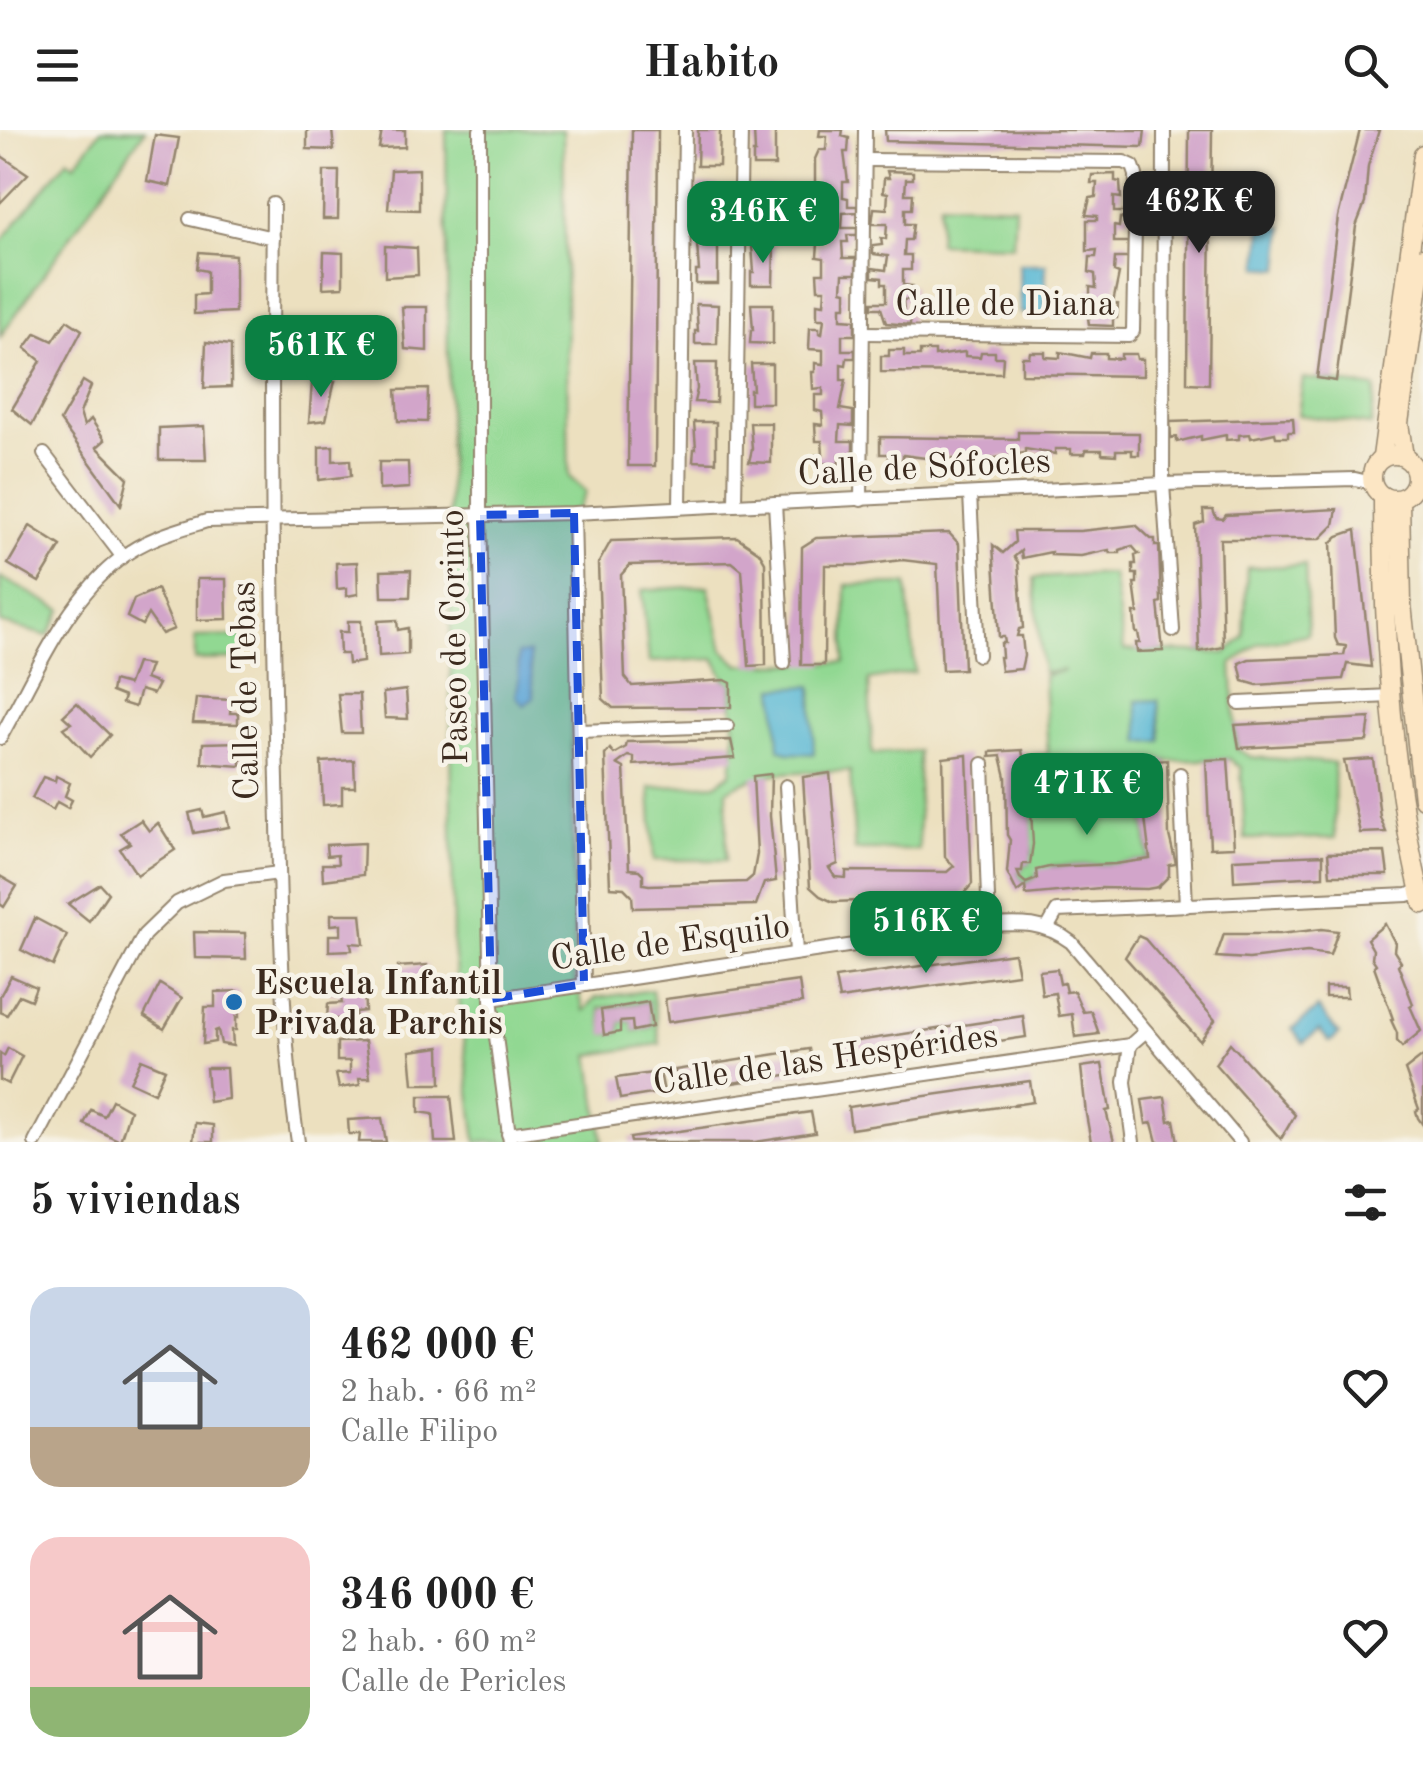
<!DOCTYPE html>
<html lang="es">
<head>
<meta charset="utf-8">
<style>
	body { margin:0; font-family:"Old Standard TT",serif; background:#f2f2f2; color:#222; height:100vh; display:flex; flex-direction:column; font-size:38px; white-space:nowrap }
	* { box-sizing:border-box; margin:0 }
	p { font-size:32px; color:#767676 }
	.icon { flex:none; width:55px; height:55px; fill:none; stroke:currentColor; stroke-width:2; stroke-linecap:round; stroke-linejoin:round }
	.map { position:relative; height:1012px; overflow:hidden }
	.sheet { display:flex; flex-direction:column; background:#fff; flex:1 }
	.sheet>* { flex:none }
	.price { position:absolute; translate:-50% -85px; padding:0 22px; border-radius:20px; background:#0b8043; color:#fff; font-size:32px; line-height:65px; filter:drop-shadow(0 2px 5px #0008) }
	.price::after { content:''; position:absolute; left:50%; top:60px; width:30px; height:22px; margin-left:-15px; background:inherit; clip-path:polygon(0 0,100% 0,50% 100%) }
	.price.active { background:#222; color:#fff }
	ul { padding:0; list-style:none }
	li { display:flex; align-items:center; gap:30px; height:250px; padding:0 30px }
	li span { display:grid; place-items:center; flex:none; width:280px; height:200px; border-radius:30px; color:#555 }
	li>.icon { margin-inline-start:auto }
	span .icon { width:120px; height:120px; fill:#fffc; stroke-width:1 }
	li b { font-size:42px }
	h2 { display:flex; justify-content:space-between; align-items:center; height:120px; padding:0 30px; font-size:42px }
	header { display:flex; justify-content:space-between; align-items:center; height:130px; padding:0 30px; background:#fff; font-size:45px; font-weight:700 }
	.map>svg:first-child { display:block }
	.green { fill:#91d892; stroke:#668158; stroke-width:2.5; fill-rule:evenodd }
	.water { fill:#56b7d4; stroke:#487079; stroke-width:2.5 }
	.building { fill:#d2a5ca }
	.lines { fill:none; stroke-linecap:round; stroke-linejoin:round }
	.street-casing { stroke:#94856e; stroke-width:16 }
	.secondary-casing { stroke:#94856e; stroke-width:21 }
	.street { stroke:#fff; stroke-width:12 }
	.secondary { stroke:#fce6c4; stroke-width:18 }
	.marked { fill:#1d4ed8; fill-opacity:0.2; stroke:#1d4ed8; stroke-width:8; stroke-dasharray:20 12; stroke-linejoin:round }
	.poi-dot { fill:#1f6fb2; stroke:#f7f3e8; stroke-width:4 }
	.labels { text-anchor:middle; stroke-width:9; stroke-linejoin:round; paint-order:stroke }
	.street-label { font-size:35px; fill:#3b2a1e; stroke:#f7f3e8 }
	.poi-label { font-size:35px; font-weight:bold; fill:#3b2a1e; stroke:#f7f3e8; text-anchor:start }
</style>
</head>
<body>
<header><svg class="icon" aria-label="menu" viewBox="0 0 24 24"><path d="M4 6h16M4 12h16M4 18h16"/></svg>Habito<svg class="icon" aria-label="search" viewBox="0 0 24 24"><circle cx="10" cy="10" r="6"/><path d="M15 15l6 6"/></svg></header>
<div class="map">
<svg width="1423" height="1012" viewBox="0 0 1423 1012">
	<rect width="100%" height="100%" fill="#f7f3e8"/>
	<filter id="ink" filterUnits="userSpaceOnUse"><feTurbulence type="fractalNoise" baseFrequency=".01" numOctaves="2"/><feDisplacementMap in="SourceGraphic" scale="20" xChannelSelector="R" yChannelSelector="G"/><feConvolveMatrix kernelMatrix="1 2 1 2 8 2 1 2 1" color-interpolation-filters="sRGB"/></filter>
	<filter id="wash" filterUnits="userSpaceOnUse"><feTurbulence type="fractalNoise" baseFrequency=".0048" numOctaves="4" result="noise"/><feDisplacementMap in="SourceGraphic" scale="40" xChannelSelector="R" yChannelSelector="G"/><feGaussianBlur stdDeviation="2.25" result="paint"/><feColorMatrix in="noise" values="0 0 0 0 0 0 0 0 0 0 0 0 0 0 0 0 0 1.4 0 .05"/><feComposite in="paint" operator="in"/></filter>
	<g filter="url(#wash)">
		<rect width="100%" height="100%" fill="#ece0bf"/>
		<!-- green -->
		<g class="green">
			<polygon points="101,0 145,0 0,207 0,113 68,29 75,34"/>
			<path d="M 446,0 L 563,0 L 569,347 L 586,362 L 568,396 L 575,847 L 584,881 L 596,868 L 652,860 L 660,914 L 590,925 L 603,1012 L 477,1012 L 475,1004 L 453,818 ZM 648,872 L 652,897 L 634,901 L 632,891 L 620,892 L 620,902 L 605,904 L 600,878 Z"/>
			<polygon points="940,73 1015,76 1013,115 938,113"/>
			<polygon points="1303,248 1376,258 1371,295 1298,285"/>
			<polygon points="1305,435 1308,504 1258,514 1232,534 1237,619 1251,627 1334,633 1335,708 1245,709 1241,637 1230,629 1143,632 1147,647 1143,648 1143,671 1147,671 1148,677 1144,680 1149,729 1116,734 1053,736 1026,753 1016,744 1022,740 1023,734 1030,734 1030,724 1032,724 1031,680 1023,626 1048,624 1044,546 1065,540 1043,543 1034,448 1113,444 1124,520 1226,523 1244,507 1247,438"/>
			<polygon points="0,447 62,480 48,506 0,493"/>
			<path d="M 907,454 L 915,542 L 869,550 L 872,624 L 918,621 L 919,720 L 855,720 L 850,641 C 805,642 767,638 727,660 L 726,730 L 654,730 L 650,658 L 716,654 L 731,643 L 735,607 L 731,554 L 725,550 L 715,529 L 649,532 L 642,460 L 708,456 L 723,520 L 739,535 L 845,532 L 846,455 Z"/>
			<polygon points="245,506 244,529 195,530 195,507"/>
		</g>
		<!-- water -->
		<g class="water">
			<polygon points="1262,96 1284,97 1280,139 1259,137"/>
			<polygon points="1019,134 1046,134 1045,185 1020,183"/>
			<polygon points="529,523 534,568 524,575 516,566 519,550 518,524"/>
			<polygon points="812,556 814,624 789,623 779,619 775,558"/>
			<polygon points="1158,570 1161,611 1140,612 1137,571"/>
			<polygon points="1318,878 1339,904 1330,912 1319,900 1303,913 1292,899"/>
		</g>
		<g id="blocks">
			<!-- building -->
			<g class="building">
				<polygon points="307,0 332,0 334,20 307,19"/>
				<polygon points="382,0 405,0 405,17 379,18"/>
				<polygon points="632,0 658,0 655,336 628,336"/>
				<polygon points="698,0 720,0 719,36 697,36"/>
				<polygon points="754,0 775,0 775,36 753,36 753,23 755,23"/>
				<polygon points="820,0 843,0 842,6 849,8 848,22 844,22 848,52 843,52 843,67 848,68 848,76 857,76 857,82 843,83 842,98 857,98 857,105 847,105 848,112 842,112 843,128 856,128 856,144 843,144 842,160 846,161 846,176 841,176 841,189 855,190 855,205 842,205 842,220 855,220 855,228 847,228 846,235 841,234 841,250 846,250 840,279 853,281 853,296 840,295 839,311 853,311 853,325 839,325 839,334 814,333 815,325 823,325 822,311 816,311 815,294 823,295 822,282 815,280 815,265 823,265 823,258 813,259 812,242 815,242 815,233 823,234 823,220 809,219 810,198 819,198 819,203 822,204 824,189 817,189 817,173 824,174 825,159 818,159 817,143 824,143 824,128 817,127 818,113 825,113 825,97 819,98 819,84 825,84 825,68 818,68 819,59 815,59 815,29 819,20 826,20 827,6 819,6"/>
				<polygon points="885,0 1145,0 1143,17 886,11"/>
				<polygon points="1189,0 1212,0 1209,254 1187,253"/>
				<polygon points="1360,0 1379,0 1368,36 1365,73 1356,96 1336,251 1317,248 1338,87"/>
				<polygon points="155,5 179,8 170,56 147,51"/>
				<polygon points="0,25 28,44 0,73"/>
				<polygon points="419,39 419,80 388,79 391,40"/>
				<polygon points="324,41 339,41 338,89 323,89"/>
				<polygon points="887,41 913,42 913,49 906,49 905,64 913,64 912,79 905,79 905,94 913,94 911,110 905,110 904,125 911,125 911,140 903,140 903,155 913,156 912,169 903,170 904,184 911,185 910,195 886,193 881,178 872,178 872,172 886,172 886,154 882,154 882,148 872,147 872,138 886,140 888,126 873,124 873,116 882,115 881,108 886,109 887,94 872,94 874,78 887,79 888,63 883,62 884,48 889,48"/>
				<polygon points="1115,44 1115,51 1120,52 1121,68 1114,67 1114,82 1129,82 1128,89 1120,88 1119,97 1114,96 1114,112 1128,112 1128,128 1115,128 1114,142 1119,144 1113,173 1118,174 1117,188 1113,188 1113,196 1089,195 1088,188 1095,187 1095,174 1090,173 1090,157 1096,158 1095,144 1089,142 1090,127 1096,127 1097,120 1087,121 1087,90 1097,90 1097,86 1086,85 1090,68 1096,67 1097,53 1091,53 1092,45"/>
				<polygon points="698,55 719,56 719,95 697,95 697,82 700,82"/>
				<polygon points="753,57 775,57 774,96 752,96 755,77"/>
				<polygon points="697,115 718,115 718,154 696,154 696,141 699,141"/>
				<polygon points="385,116 417,118 418,145 385,147"/>
				<polygon points="752,116 774,116 773,155 751,155 751,142 754,142"/>
				<polygon points="199,122 235,125 235,182 194,184 194,165 207,164 207,141 197,139"/>
				<polygon points="324,122 343,123 343,157 323,158"/>
				<polygon points="696,174 718,175 717,214 695,214 695,201 698,201"/>
				<polygon points="751,174 773,174 773,214 750,213 751,200 753,200"/>
				<polygon points="402,177 427,177 427,221 405,219"/>
				<polygon points="67,190 82,200 32,295 12,279 41,231 25,218 36,203 53,211"/>
				<polygon points="338,197 338,215 323,225 309,224 309,199"/>
				<polygon points="206,212 231,215 231,257 204,258"/>
				<polygon points="889,220 904,220 904,226 920,226 920,221 935,221 935,226 965,222 965,226 980,227 981,222 995,222 995,227 1003,227 1002,243 881,242 881,226 889,226"/>
				<polygon points="1030,222 1045,222 1045,227 1060,228 1060,222 1090,228 1091,223 1106,223 1106,228 1121,229 1121,224 1136,224 1137,229 1143,229 1143,246 1022,244 1022,227 1029,227"/>
				<polygon points="695,233 717,233 716,273 694,272 697,259"/>
				<polygon points="751,234 772,234 772,273 750,273 750,260 753,260"/>
				<polygon points="83,251 91,256 80,283 84,296 91,289 105,310 97,317 128,348 121,375 60,291"/>
				<polygon points="335,251 326,290 309,292 312,252"/>
				<polygon points="428,259 427,292 398,291 396,260"/>
				<polygon points="1293,288 1294,302 1288,302 1288,307 1276,307 1275,303 1251,308 1250,304 1239,305 1239,309 1226,310 1226,305 1201,310 1201,306 1177,312 1177,307 1171,308 1170,292"/>
				<polygon points="694,292 716,292 716,332 693,331 694,319 696,319"/>
				<polygon points="750,293 771,293 771,333 749,332 752,319"/>
				<polygon points="204,296 206,330 159,330 159,298"/>
				<polygon points="1018,302 1139,303 1139,325 1132,325 1132,320 1116,320 1116,325 1102,324 1102,320 1086,320 1085,324 1071,324 1071,319 1055,319 1055,324 1025,319 1025,323 1017,324 1017,330 1009,330 1010,326 980,330 980,326 964,325 964,329 949,329 949,325 933,325 933,329 903,325 903,329 889,329 888,324 880,324 880,307 1018,309"/>
				<polygon points="333,316 333,331 350,330 351,346 319,350 319,317"/>
				<polygon points="379,332 408,332 409,358 379,360"/>
				<polygon points="1337,379 1334,395 1320,409 1220,409 1223,517 1199,522 1195,395 1204,392 1203,380 1213,380 1216,388 1223,389 1226,385"/>
				<polygon points="1136,395 1151,409 1155,409 1155,416 1159,416 1161,472 1158,473 1163,521 1137,522 1136,513 1140,513 1138,503 1136,503 1134,483 1138,483 1134,453 1137,453 1137,444 1133,444 1133,434 1136,434 1135,425 1139,424 1132,416 1120,420 1120,423 1110,423 1109,420 1081,426 1051,425 1051,422 1022,428 1021,421 1014,427 1018,432 1023,498 1019,499 1017,506 1022,506 1024,526 1021,539 1001,541 999,527 1002,527 1001,513 1005,513 1004,507 999,507 993,415 1003,423 1015,412 1014,401 1080,401"/>
				<polygon points="30,396 61,416 39,452 8,434"/>
				<polygon points="1356,400 1371,537 1347,534 1343,549 1257,555 1243,551 1239,533 1249,529 1344,525 1346,516 1338,515 1335,508 1331,413 1338,406"/>
				<polygon points="949,403 959,414 964,539 942,540 937,434 902,430 862,435 825,435 824,535 801,535 802,417 816,408"/>
				<polygon points="737,407 759,422 765,432 766,535 749,536 742,440 732,432 630,435 621,445 625,547 632,556 725,550 731,553 731,577 613,578 603,569 598,434 611,411"/>
				<polygon points="357,432 358,464 347,466 347,458 337,459 336,433"/>
				<polygon points="411,440 410,467 382,467 381,441"/>
				<polygon points="197,449 226,449 227,489 197,490"/>
				<polygon points="157,459 174,499 162,504 148,484 142,495 127,487 134,469"/>
				<polygon points="397,490 398,500 408,498 408,524 379,526 378,491"/>
				<polygon points="348,491 361,491 363,532 348,534 347,524 340,524 339,502 348,502"/>
				<polygon points="136,533 150,535 145,549 158,554 153,564 140,560 135,577 122,573 124,567 111,562 113,551 128,555"/>
				<polygon points="406,560 408,589 385,588 383,563"/>
				<polygon points="338,564 359,564 361,603 342,603"/>
				<polygon points="196,568 231,570 230,583 238,583 238,594 193,593"/>
				<polygon points="77,573 110,605 90,627 63,598 71,593 63,586"/>
				<polygon points="1370,588 1367,611 1239,618 1235,595"/>
				<polygon points="731,610 735,628 634,635 634,627 628,626 617,634 624,638 629,739 639,740 643,744 643,754 649,755 746,752 753,746 757,724 753,646 771,644 770,686 776,751 764,753 756,775 633,778 632,766 624,758 610,757 605,625 610,619 614,624 626,617 627,612"/>
				<polygon points="241,612 241,636 202,633 203,613"/>
				<polygon points="1022,620 1030,665 1033,714 1030,734 1023,734 1022,741 1017,741 1020,748 1026,753 1037,749 1036,740 1049,737 1115,734 1150,729 1144,680 1148,677 1147,671 1143,671 1143,647 1147,647 1142,632 1167,630 1169,705 1176,734 1169,735 1169,746 1158,757 1147,759 1100,758 1026,765 1025,756 1017,762 1007,742 1010,710 1007,705 1006,647 1001,626 990,627 990,622"/>
				<polygon points="967,625 972,754 961,767 833,772 820,766 810,757 803,647 830,643 838,734 829,738 835,747 846,748 846,741 947,742 954,736 945,727 943,628"/>
				<polygon points="1228,629 1234,717 1210,718 1206,630"/>
				<polygon points="1373,629 1380,687 1386,702 1360,703 1344,631"/>
				<polygon points="354,630 355,657 342,657 342,674 323,675 321,632"/>
				<polygon points="56,646 70,653 65,666 72,670 68,678 57,672 53,680 32,668 43,647 55,651"/>
				<polygon points="202,680 204,687 226,682 229,697 194,703 189,683"/>
				<polygon points="141,690 149,701 158,693 175,720 137,745 120,719 130,713 121,703"/>
				<polygon points="364,713 363,745 323,750 322,734 338,734 337,725 327,726 326,715"/>
				<polygon points="1385,722 1388,745 1330,745 1328,723"/>
				<polygon points="1323,725 1323,746 1234,751 1233,729"/>
				<polygon points="0,746 17,756 4,777 0,774"/>
				<polygon points="100,754 108,763 89,791 68,774"/>
				<polygon points="331,784 361,784 364,814 351,813 352,820 329,821 329,805 341,805 341,794 331,795"/>
				<polygon points="35,788 67,805 53,836 21,820"/>
				<polygon points="1385,794 1395,813 1394,821 1401,832 1398,835 1413,874 1410,876 1421,901 1402,917 1397,911 1397,903 1391,890 1393,889 1374,836 1376,834 1372,828 1373,820 1367,809"/>
				<polygon points="1322,799 1338,801 1330,825 1307,822 1249,829 1216,827 1224,804 1280,804"/>
				<polygon points="194,802 245,803 246,829 195,828"/>
				<polygon points="1138,806 1145,809 1215,890 1200,911 1125,827"/>
				<polygon points="1014,823 1018,844 839,869 835,848"/>
				<polygon points="427,835 427,866 399,868 398,837"/>
				<polygon points="1057,839 1060,854 1064,853 1066,862 1074,861 1083,882 1091,881 1099,904 1075,907 1072,884 1059,886 1055,863 1042,865 1039,841"/>
				<polygon points="11,846 36,857 31,870 19,865 7,885 0,882 0,866"/>
				<polygon points="799,851 802,873 668,892 665,869"/>
				<polygon points="364,852 365,881 355,882 356,889 327,889 328,874 342,873 340,863 330,863 329,854"/>
				<polygon points="160,854 182,868 164,899 144,886"/>
				<polygon points="1325,857 1346,857 1347,867 1325,867"/>
				<polygon points="238,861 239,887 236,887 236,900 232,900 233,916 221,914 218,900 215,901 215,912 203,914 205,877 215,877 215,862"/>
				<polygon points="648,872 652,897 633,901 632,891 620,892 620,902 604,905 601,880"/>
				<polygon points="1023,886 1026,907 847,934 844,913"/>
				<polygon points="365,911 370,948 359,948 360,955 339,958 336,944 350,943 350,931 337,931 337,912"/>
				<polygon points="1230,913 1295,985 1281,1009 1215,934"/>
				<polygon points="440,917 441,954 413,954 410,921"/>
				<polygon points="8,918 22,926 8,954 0,950 0,923 4,926"/>
				<polygon points="809,919 813,941 678,961 675,940"/>
				<polygon points="1423,926 1423,995 1418,988 1416,981 1419,979 1405,940"/>
				<polygon points="141,929 165,939 154,963 130,952"/>
				<polygon points="1102,934 1110,980 1106,981 1114,1012 1091,1012 1086,984 1081,937"/>
				<polygon points="206,938 226,938 228,969 209,972"/>
				<polygon points="660,942 664,962 620,969 616,948"/>
				<polygon points="1030,951 1033,972 851,999 848,977"/>
				<polygon points="419,966 451,966 456,1012 435,1012 433,984 419,982"/>
				<polygon points="1165,967 1169,991 1174,990 1178,1012 1157,1012 1152,993 1146,994 1142,970"/>
				<polygon points="112,970 130,980 120,1011 84,994 91,980 104,986"/>
				<polygon points="811,982 815,1003 755,1012 631,1012 630,1008"/>
				<polygon points="382,988 386,1012 359,1012 360,1004 349,1004 348,990"/>
				<polygon points="195,993 213,995 213,1012 193,1012"/>
			</g>
		</g>
	</g>
	<g filter="url(#ink)">
		<use href="#blocks" fill-opacity="0" stroke="#94856e" stroke-width="2.5"/>
		<g class="lines">
			<!-- street casing -->
			<g class="street-casing">
				<g id="street">
					<polyline points="480,0 480,385 491,869 510,1012"/>
					<polyline points="1164,0 1163,354 1173,500"/>
					<path d="M 273,74 C 271,266 272,457 277,650 C 280,770 280,893 298,1012"/>
					<polyline points="190,89 273,108"/>
					<polyline points="863,203 1129,206 1133,201 1136,45 1133,36 1124,32 865,30"/>
					<polyline points="44,324 122,426"/>
					<polyline points="970,364 978,525"/>
					<polyline points="861,370 865,0"/>
					<polyline points="775,373 784,533"/>
					<polyline points="735,374 741,0"/>
					<polyline points="680,377 685,0"/>
					<polyline points="574,383 584,854"/>
					<polyline points="1239,573 1391,566"/>
					<polyline points="579,601 727,596"/>
					<path d="M 0,608 C 35,546 64,472 121,428 C 146,408 178,400 207,391 L 574,383 L 1163,354 L 1355,349 L 1372,353"/>
					<polyline points="983,634 989,795"/>
					<polyline points="1180,644 1186,776"/>
					<polyline points="786,656 796,823"/>
					<polyline points="1048,797 1057,781 1408,765 1419,760"/>
					<path d="M 491,869 L 989,795 C 1022,793 1044,792 1071,812 L 1240,1012"/>
					<polyline points="1130,915 1125,952 1133,1012"/>
					<polyline points="508,1004 1130,915 1146,901"/>
					<polyline points="35,1012 144,805 177,773 224,750 279,743"/>
				</g>
			</g>
			<!-- secondary casing -->
			<g class="secondary-casing">
				<g id="secondary">
					<circle cx="1394" cy="347" r="22"/>
					<polyline points="1382,327 1423,24"/>
					<polyline points="1404,327 1399,293 1423,127"/>
					<path d="M 1383,366 C 1383,496 1390,648 1423,774"/>
					<polyline points="1400,369 1402,474 1423,669"/>
				</g>
			</g>
			<!-- street -->
			<use href="#street" class="street"/>
			<!-- secondary -->
			<use href="#secondary" class="secondary"/>
		</g>
	</g>
	<!-- marked area -->
	<path class="marked" d="M 574,383 L 584,854 L 491,869 L 480,385 Z"/>
	<!-- markers -->
	<circle class="poi-dot" cx="234" cy="872" r="10"/>
	<g class="labels">
		<!-- street labels -->
		<g class="street-label">
			<text x="1005" y="185">Calle de Diana</text>
			<text transform="translate(924 336) rotate(-3)" y="12">Calle de Sófocles</text>
			<text transform="translate(453 507) rotate(-91)" y="12">Paseo de Corinto</text>
			<text transform="translate(244 561) rotate(-91)" y="12">Calle de Tebas</text>
			<text transform="translate(670 811) rotate(-8)" y="12">Calle de Esquilo</text>
			<text transform="translate(825 928) rotate(-8)" y="12">Calle de las Hespérides</text>
		</g>
		<!-- poi labels -->
		<g class="poi-label">
			<text x="254" y="864">Escuela Infantil<tspan x="254" dy="40">Privada Parchis</tspan></text>
		</g>
	</g>
</svg>
<b class="price active" style="left:1199px;top:126px">462K €</b>
<b class="price" style="left:763px;top:136px">346K €</b>
<b class="price" style="left:321px;top:270px">561K €</b>
<b class="price" style="left:1087px;top:708px">471K €</b>
<b class="price" style="left:926px;top:846px">516K €</b>
</div>
<section class="sheet">
<h2>5 viviendas<svg class="icon" aria-label="filters" viewBox="0 0 24 24"><path d="M4 7h16M4 17h16"/><circle cx="9" cy="7" r="2"/><circle cx="15" cy="17" r="2"/></svg></h2>
<ul>
<li><span style="background:linear-gradient(#c9d6e8 70%,#b9a48a 0)"><svg class="icon" aria-label="home" viewBox="0 0 24 24"><path d="M3 11l9-7 9 7M6 9v11h12V9"/></svg></span><div><b>462 000 €</b><p>2 hab. · 66 m²</p><p>Calle Filipo</p></div><svg class="icon" aria-label="heart" viewBox="0 0 24 24"><path d="M12 20l-8-8c-3-5 5-10 8-4 3-6 11-1 8 4z"/></svg></li>
<li><span style="background:linear-gradient(#f6c9c9 75%,#8fb573 0)"><svg class="icon" aria-label="home" viewBox="0 0 24 24"><path d="M3 11l9-7 9 7M6 9v11h12V9"/></svg></span><div><b>346 000 €</b><p>2 hab. · 60 m²</p><p>Calle de Pericles</p></div><svg class="icon" aria-label="heart" viewBox="0 0 24 24"><path d="M12 20l-8-8c-3-5 5-10 8-4 3-6 11-1 8 4z"/></svg></li>
</ul>
</section>
</body>
</html>
